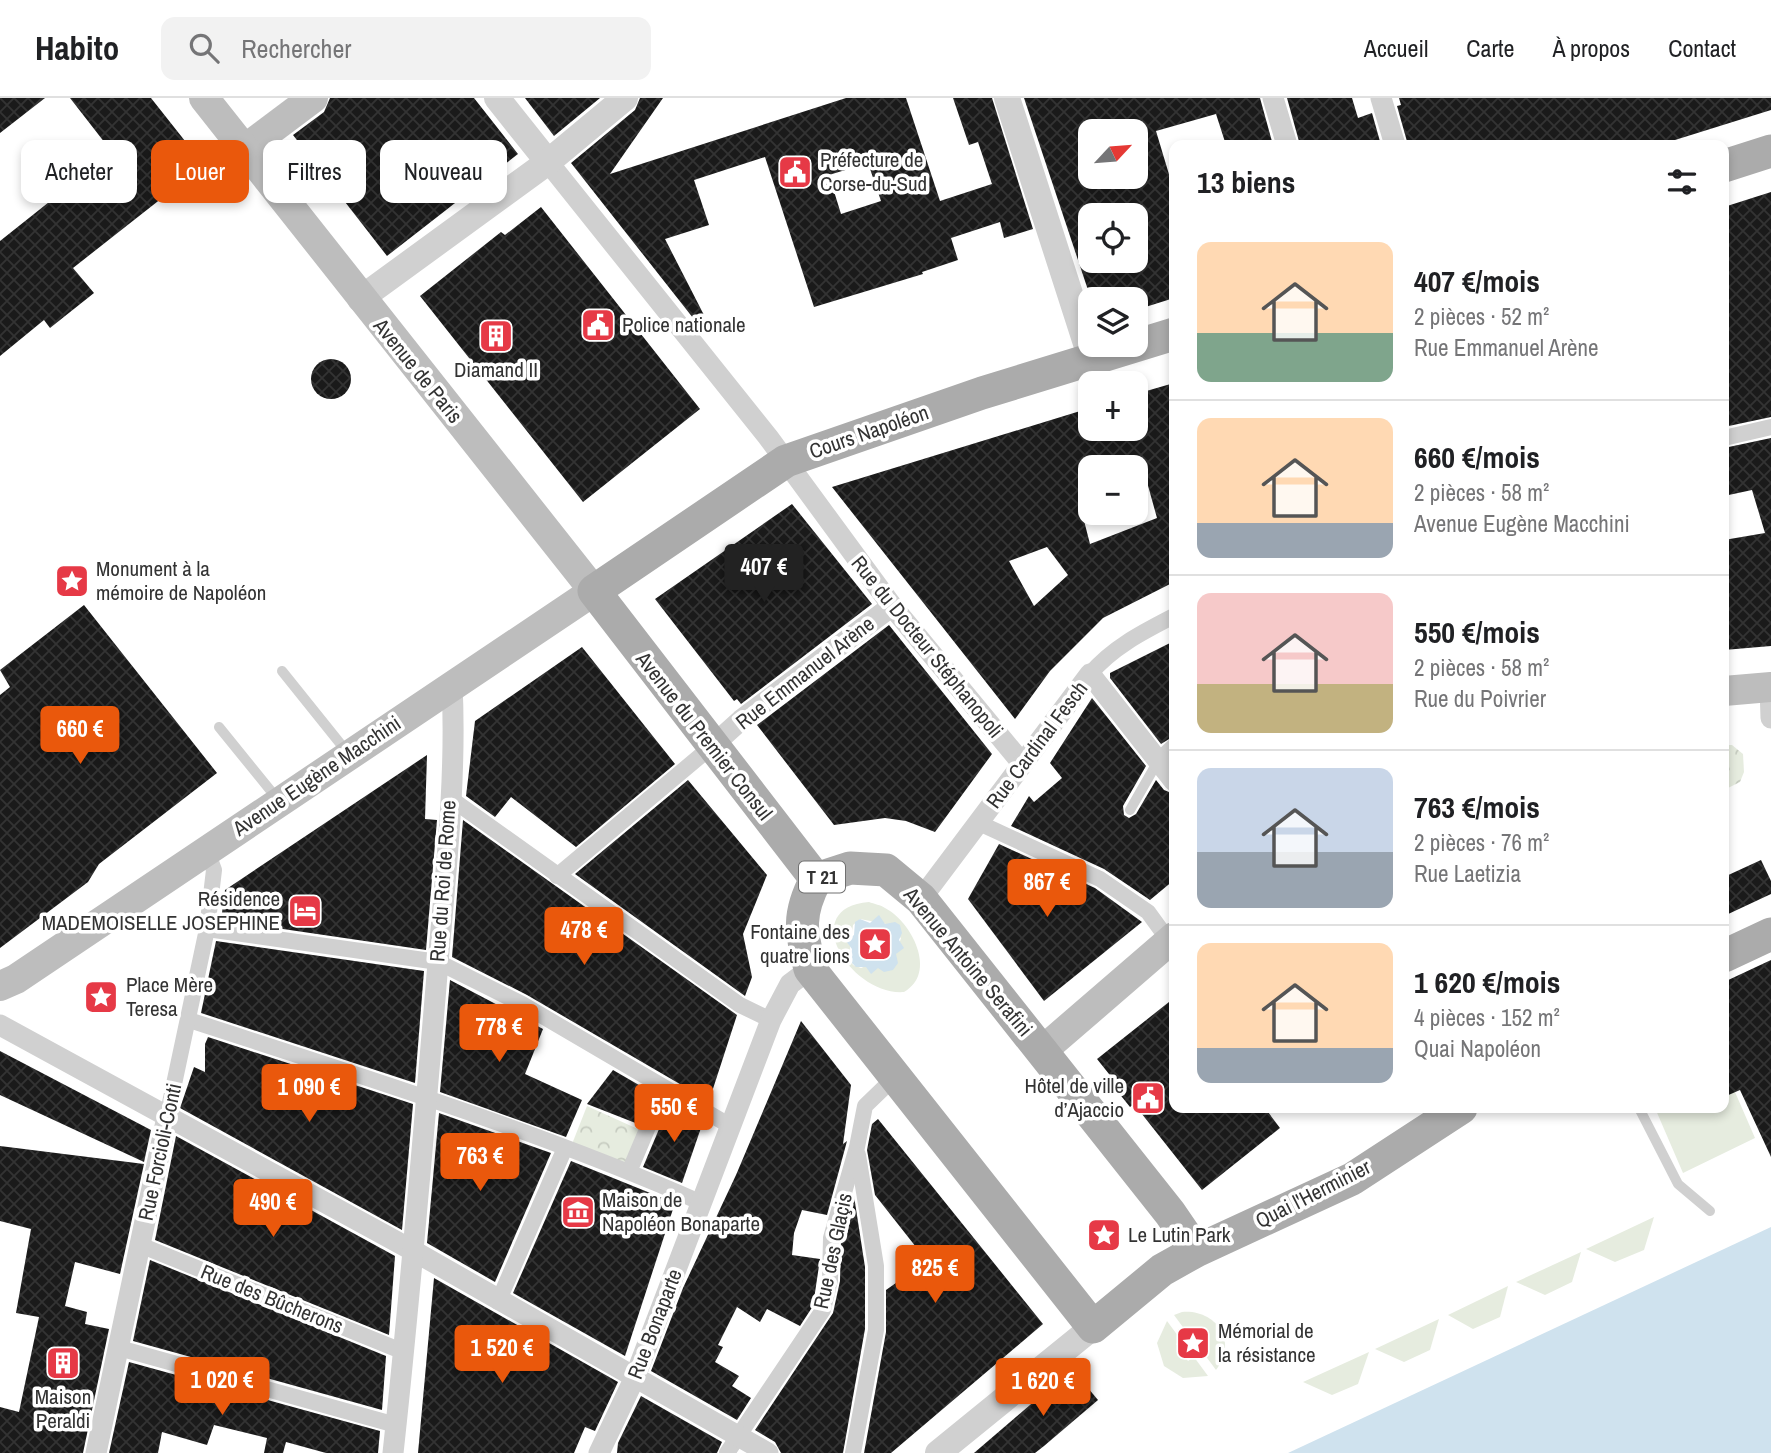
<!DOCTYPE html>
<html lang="fr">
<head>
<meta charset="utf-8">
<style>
	body { margin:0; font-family:"Archivo Narrow",sans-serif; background:#f2f2f2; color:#202124; height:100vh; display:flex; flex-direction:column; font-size:26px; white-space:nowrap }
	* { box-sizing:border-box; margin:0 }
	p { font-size:23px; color:#757577 }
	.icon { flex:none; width:38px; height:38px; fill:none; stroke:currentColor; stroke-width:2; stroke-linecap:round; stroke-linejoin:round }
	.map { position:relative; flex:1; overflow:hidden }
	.side { position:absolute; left:1169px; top:42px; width:560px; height:973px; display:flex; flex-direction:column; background:#fff; border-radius:14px; box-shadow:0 4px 10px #0003 }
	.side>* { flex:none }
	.top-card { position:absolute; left:21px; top:42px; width:665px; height:63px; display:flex; gap:14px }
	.needle { width:46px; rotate:64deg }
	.tools { position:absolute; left:1078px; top:21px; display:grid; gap:14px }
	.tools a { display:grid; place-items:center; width:70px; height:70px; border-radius:14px; background:#fff; box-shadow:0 4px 10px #0003; font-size:35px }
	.price { position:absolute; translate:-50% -60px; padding:0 16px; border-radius:7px; background:#ea580c; color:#fff; font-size:23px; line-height:46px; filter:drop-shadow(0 2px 4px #0008) }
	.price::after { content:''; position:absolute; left:50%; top:42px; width:21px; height:16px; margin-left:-10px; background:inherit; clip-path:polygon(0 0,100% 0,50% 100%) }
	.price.current { background:#222; color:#fff }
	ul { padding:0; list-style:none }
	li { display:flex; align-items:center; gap:21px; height:175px; padding:0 28px }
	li+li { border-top:2px solid #e0e0e0 }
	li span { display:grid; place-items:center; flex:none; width:196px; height:140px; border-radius:14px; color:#555 }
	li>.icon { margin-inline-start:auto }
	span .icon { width:84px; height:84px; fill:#fffc; stroke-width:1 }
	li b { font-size:30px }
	h2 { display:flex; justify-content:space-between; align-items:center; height:84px; padding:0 28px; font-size:30px }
	.tag { padding:0 24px; border-radius:14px; background:#fff; box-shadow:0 4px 10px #0003; font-size:24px; line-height:63px }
	.tag.current { background:#ea580c; color:#fff }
	header { display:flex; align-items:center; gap:42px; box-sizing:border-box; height:98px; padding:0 35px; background:#fff; border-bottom:2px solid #e0e0e0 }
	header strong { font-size:33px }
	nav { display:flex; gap:38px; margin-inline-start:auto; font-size:24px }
	.search { width:490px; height:63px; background:#f2f2f2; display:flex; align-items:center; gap:18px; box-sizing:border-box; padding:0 24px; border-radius:14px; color:#757577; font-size:26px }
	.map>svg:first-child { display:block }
	.grass { fill:#e6ecdf; fill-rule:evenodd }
	.forest { fill:url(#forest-crowns) }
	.water { fill:#cfe2ee }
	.building { fill:url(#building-cross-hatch); fill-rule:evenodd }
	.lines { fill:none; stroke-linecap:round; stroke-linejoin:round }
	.service { stroke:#d0d0d0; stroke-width:10 }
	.pedestrian { stroke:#d0d0d0; stroke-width:16 }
	.minor { stroke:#d0d0d0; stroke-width:21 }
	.tertiary { stroke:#d0d0d0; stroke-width:26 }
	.secondary { stroke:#bdbdbd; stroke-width:30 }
	.primary { stroke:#ababab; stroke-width:33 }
	.labels { text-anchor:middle; stroke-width:7; stroke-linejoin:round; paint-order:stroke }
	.shield { fill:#fff; stroke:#707070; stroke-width:2 }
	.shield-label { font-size:19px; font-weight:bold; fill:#333 }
	.poi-label { font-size:21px; fill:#333; stroke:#fff; text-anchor:start }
	.street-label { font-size:21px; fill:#333; stroke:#fff }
</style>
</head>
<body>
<header>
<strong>Habito</strong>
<div class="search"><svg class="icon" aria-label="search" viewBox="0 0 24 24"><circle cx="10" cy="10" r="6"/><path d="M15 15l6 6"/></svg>Rechercher</div>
<nav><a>Accueil</a><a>Carte</a><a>À propos</a><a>Contact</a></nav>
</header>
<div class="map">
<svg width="1771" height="1355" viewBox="0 0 1771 1355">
	<defs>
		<pattern id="forest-crowns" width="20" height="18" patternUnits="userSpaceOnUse" patternTransform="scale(1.75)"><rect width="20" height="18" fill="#e6ecdf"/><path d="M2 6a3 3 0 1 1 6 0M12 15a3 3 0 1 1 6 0" fill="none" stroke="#c6cbc0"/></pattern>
		<pattern id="building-cross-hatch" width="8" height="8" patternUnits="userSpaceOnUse" patternTransform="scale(1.75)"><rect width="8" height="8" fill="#1a1a1a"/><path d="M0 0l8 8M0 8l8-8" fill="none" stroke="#333"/></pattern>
	</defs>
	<rect width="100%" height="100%" fill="#fff"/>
	<!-- grass -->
	<g class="grass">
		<path d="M 869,804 C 874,806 881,807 885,810 C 912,824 938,875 904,894 C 851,898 796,810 869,804 ZM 860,821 L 886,826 L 901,840 L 896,856 L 861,870 L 853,867 L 849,858 L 853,827 Z"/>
		<polygon points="1735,994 1755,1040 1683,1075 1655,1010 1724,1010 1724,999"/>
		<polygon points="1654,1119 1644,1152 1615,1164 1586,1151"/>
		<polygon points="1581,1154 1572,1184 1545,1197 1516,1184"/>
		<polygon points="1508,1188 1500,1219 1473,1231 1448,1217"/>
		<path d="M 1182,1214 C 1216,1211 1239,1244 1216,1272 L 1202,1253 L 1207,1248 L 1195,1231 L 1188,1236 L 1174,1217 Z"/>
		<polygon points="1439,1221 1430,1252 1404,1264 1375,1251"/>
		<polygon points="1167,1223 1181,1242 1176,1246 1188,1263 1194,1259 1208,1278 1183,1280 1164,1268 1157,1245"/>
		<polygon points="1369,1254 1358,1286 1332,1297 1303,1284"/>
	</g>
	<!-- forest -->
	<g class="forest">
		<polygon points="1724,647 1732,647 1743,656 1744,674 1740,684 1724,692"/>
		<polygon points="587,1008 640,1032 626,1065 572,1046"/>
	</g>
	<!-- water -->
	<g class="water">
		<polygon points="879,817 885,826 895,824 900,827 902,835 899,842 904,850 896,856 898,865 893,872 884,874 878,870 871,876 866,869 856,869 851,864 852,851 846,843 854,837 855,824 860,821 870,825"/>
		<polygon points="1771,1129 1771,1355 1288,1355"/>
	</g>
	<!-- building -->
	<g class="building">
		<polygon points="0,0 45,0 0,35"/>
		<polygon points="70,0 151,0 204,67 73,170 94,195 50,230 44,222 0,258 0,143 112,54"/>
		<polygon points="330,0 474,0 518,56 387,158 293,37 324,14"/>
		<polygon points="525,0 600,0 554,38"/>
		<path d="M 640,0 L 663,0 L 610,76 L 846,0 L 906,0 L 940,103 L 992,86 L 978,44 L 969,47 L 953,0 L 992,0 L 1033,131 L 1004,140 L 1000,124 L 951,140 L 958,162 L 922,174 L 923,176 L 814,209 L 765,59 L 694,82 L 709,127 L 665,141 L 705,219 L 697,225 L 571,65 L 635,12 ZM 868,65 L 881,103 L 841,116 L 829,77 Z"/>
		<path d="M 1024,0 L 1260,0 L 1273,47 L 1226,47 L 1216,16 L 1156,33 L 1174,93 L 1174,200 L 1136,212 L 1136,201 L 1091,201 ZM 1090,33 L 1136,33 L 1145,79 L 1090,79 ZM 1090,117 L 1136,117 L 1136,163 L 1090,163 Z"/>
		<polygon points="1287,0 1352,0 1358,20 1372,15 1381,47 1300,47"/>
		<polygon points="1399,0 1771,0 1771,12 1659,47 1408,47 1397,8 1401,7"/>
		<polygon points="1771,94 1771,319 1724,329 1724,109"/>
		<polygon points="541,109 700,311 583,404 420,198 501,134 505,137"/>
		<circle cx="331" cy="281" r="20"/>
		<path d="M 1174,285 L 1174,484 L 1103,520 L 1050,573 L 1015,621 L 832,389 L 1090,310 L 1090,331 L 1136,331 L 1136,296 ZM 1090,369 L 1136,369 L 1136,387 L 1147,384 L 1157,420 L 1090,446 L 1079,403 L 1090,400 ZM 1047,449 L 1068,477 L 1034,508 L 1009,463 Z"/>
		<polygon points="1771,340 1771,548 1724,552 1724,442 1765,435 1752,392 1724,398 1724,350"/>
		<polygon points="792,406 872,506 741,606 737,601 734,603 655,501"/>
		<polygon points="84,507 217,675 99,766 88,784 0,850 0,597 10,589 0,572"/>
		<polygon points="889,527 992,656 935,734 906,723 885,720 834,727 757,627"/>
		<polygon points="1174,543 1174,638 1161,646 1110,580 1110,575"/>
		<polygon points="582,549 675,666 576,749 511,699 495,719 466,698 475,623"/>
		<polygon points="1092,600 1146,668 1123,708 1124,717 1129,720 1136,716 1156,682 1164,692 1174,696 1174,782 1150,802 1104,771 1011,728 1029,698 1034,704 1062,680 1050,665"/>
		<polygon points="427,657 425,721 437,722 426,852 221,822 225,792"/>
		<polygon points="688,682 767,777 743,836 752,879 745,898 575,776"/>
		<polygon points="463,722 737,917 709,1003 527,897 452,859"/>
		<polygon points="999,746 1095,790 1142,824 1044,903 968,801"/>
		<polygon points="1761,762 1771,783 1771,796 1724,818 1724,779"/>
		<polygon points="216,843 424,873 415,985 201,915"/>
		<polygon points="1771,862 1771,1059 1740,992 1724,999 1724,884"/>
		<polygon points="450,882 543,931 525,976 582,1002 566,1039 440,994"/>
		<polygon points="1174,900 1174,1010 1265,1010 1280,1030 1202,1092 1134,1006 1130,1009 1118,994 1121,991 1097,961"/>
		<polygon points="801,923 851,987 843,1046 847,1043 827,1117 802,1112 794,1135 792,1157 820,1161 813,1208 800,1228 767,1211 760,1224 737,1209 718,1247 723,1249 715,1264 739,1278 732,1288 751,1300 737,1322 651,1273 683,1190 736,1077"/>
		<polygon points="208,939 413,1006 402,1132 180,1010 194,969 205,974 205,946"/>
		<polygon points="0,953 151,1032 144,1064 0,997"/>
		<polygon points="613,972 651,994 638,1026 587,1006"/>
		<polygon points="670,1005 703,1024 682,1085 643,1069"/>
		<polygon points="439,1015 551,1055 495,1184 427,1145"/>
		<polygon points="878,1021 1043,1226 891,1355 864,1355 886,1234 886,1192 927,1163 875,1097 867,1052 872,1026"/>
		<polygon points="176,1038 395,1158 389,1237 155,1142"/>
		<polygon points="0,1048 144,1066 120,1176 75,1164 65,1208 87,1214 85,1226 109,1231 83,1355 0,1355 0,1309 19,1314 39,1219 16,1215 31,1131 0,1123"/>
		<polygon points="571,1063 675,1105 625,1258 513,1195"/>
		<polygon points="854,1098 865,1169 865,1231 843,1355 781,1355 775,1344 755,1332 833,1215 840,1183 841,1142"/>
		<polygon points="150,1162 386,1258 382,1312 133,1243"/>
		<polygon points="434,1180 618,1284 595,1333 585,1329 574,1355 418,1355"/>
		<polygon points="129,1264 380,1333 378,1355 326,1355 286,1344 283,1355 264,1355 267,1340 214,1327 207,1347 162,1334 158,1355 109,1355"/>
		<polygon points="1072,1271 1098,1302 1044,1348 1035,1355 974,1355"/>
		<polygon points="641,1298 722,1344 717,1355 617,1355 618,1345"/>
	</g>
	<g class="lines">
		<!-- service -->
		<g class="service">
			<polyline points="282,573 347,654"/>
			<polyline points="219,629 279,703"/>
			<polyline points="1130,712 1158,663"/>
			<polyline points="1639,1010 1678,1086 1710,1113"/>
		</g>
		<!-- pedestrian -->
		<g class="pedestrian">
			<polyline points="1724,340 1771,329"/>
			<path d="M 1090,576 C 1113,549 1143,534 1174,518"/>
			<polyline points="1158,663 1174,648"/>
			<polyline points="450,700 740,907 771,922"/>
			<polyline points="979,725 1100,781 1148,814 1169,843"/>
			<polyline points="557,778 711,649"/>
			<polyline points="207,831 438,864 522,906 732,1029"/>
			<path d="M 189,922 C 361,978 536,1032 702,1105"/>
			<polyline points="167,1019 207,831 214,772 207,753"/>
			<polyline points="629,1074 664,991"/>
			<polyline points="140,1147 404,1254"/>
			<polyline points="498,1204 565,1050"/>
			<polyline points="119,1250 396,1327"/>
			<polyline points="727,1355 823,1212 830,1182 831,1140 857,1049 865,1008 894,980"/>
			<polyline points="853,1355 876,1232 876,1168 858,1057"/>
		</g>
		<!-- minor -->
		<g class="minor">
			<polyline points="1273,0 1287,47"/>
			<polyline points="1381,0 1395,47"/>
			<polyline points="548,64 768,339 892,508 1021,664"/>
			<polyline points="1770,589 1771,620"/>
			<polyline points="711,649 741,622 892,508"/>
			<polyline points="921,801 1090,576 1174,683"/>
			<polyline points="0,927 412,1152 768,1355"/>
			<polyline points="96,1355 167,1019"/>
			<path d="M 393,1355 C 410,1200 423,1044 436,889 C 444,789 457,686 452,586"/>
			<polyline points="599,1355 635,1279 771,922 790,886 810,871"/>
		</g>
		<!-- tertiary -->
		<g class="tertiary">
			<polyline points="497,0 548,64"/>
			<polyline points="1007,0 1091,261"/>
			<polyline points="360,201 548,64 625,0"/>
			<polyline points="938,1355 1093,1229"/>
		</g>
		<!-- secondary -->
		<g class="secondary">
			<polyline points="245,51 313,0"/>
			<polyline points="1724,593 1771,589"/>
			<polyline points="0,888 16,881 594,493 204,0"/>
			<polyline points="1042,953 1174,839"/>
		</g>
		<!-- primary -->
		<g class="primary">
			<polyline points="1724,68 1771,53"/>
			<polyline points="816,781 594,493 786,363 982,295 1174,236"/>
			<polyline points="1724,858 1771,836"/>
			<path d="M 1196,1153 L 1170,1115 L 921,801 L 886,772 L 850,770 L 816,781 C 797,817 801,833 810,871 L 1093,1229 L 1162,1172 L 1196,1153 L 1352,1081 L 1461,1010"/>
		</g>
	</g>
	<!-- icons -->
	<defs>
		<g id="civic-square" transform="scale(1.75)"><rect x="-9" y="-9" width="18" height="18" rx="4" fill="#e63946" stroke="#fff"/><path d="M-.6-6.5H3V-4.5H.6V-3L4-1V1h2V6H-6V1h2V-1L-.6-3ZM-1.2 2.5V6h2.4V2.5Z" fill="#fff"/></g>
		<g id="building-square" transform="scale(1.75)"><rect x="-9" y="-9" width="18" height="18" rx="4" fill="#e63946" stroke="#fff"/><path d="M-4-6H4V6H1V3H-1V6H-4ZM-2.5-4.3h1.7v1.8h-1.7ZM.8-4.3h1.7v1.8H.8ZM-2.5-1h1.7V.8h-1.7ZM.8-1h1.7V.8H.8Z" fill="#fff"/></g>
		<g id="sight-square" transform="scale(1.75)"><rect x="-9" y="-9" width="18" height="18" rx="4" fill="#e63946" stroke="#fff"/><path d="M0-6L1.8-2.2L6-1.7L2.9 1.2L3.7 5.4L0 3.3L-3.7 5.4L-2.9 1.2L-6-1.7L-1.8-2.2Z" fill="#fff"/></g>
		<g id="hotel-square" transform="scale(1.75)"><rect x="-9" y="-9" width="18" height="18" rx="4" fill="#e63946" stroke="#fff"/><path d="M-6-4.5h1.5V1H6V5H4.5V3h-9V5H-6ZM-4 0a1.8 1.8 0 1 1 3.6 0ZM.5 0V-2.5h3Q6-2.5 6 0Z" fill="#fff"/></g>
		<g id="museum-square" transform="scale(1.75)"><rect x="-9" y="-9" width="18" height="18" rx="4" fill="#e63946" stroke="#fff"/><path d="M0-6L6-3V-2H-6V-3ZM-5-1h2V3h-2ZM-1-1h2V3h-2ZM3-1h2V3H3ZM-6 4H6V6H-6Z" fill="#fff"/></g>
	</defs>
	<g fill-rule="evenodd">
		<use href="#civic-square" x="795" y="74"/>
		<use href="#civic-square" x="598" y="227"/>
		<use href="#building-square" x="496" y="238"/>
		<use href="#sight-square" x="72" y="483"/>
		<use href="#hotel-square" x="305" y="813"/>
		<use href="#sight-square" x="875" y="846"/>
		<use href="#sight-square" x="101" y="899"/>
		<use href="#civic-square" x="1148" y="1000"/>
		<use href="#museum-square" x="578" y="1114"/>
		<use href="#sight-square" x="1104" y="1137"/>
		<use href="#sight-square" x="1193" y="1245"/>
		<use href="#building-square" x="63" y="1265"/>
	</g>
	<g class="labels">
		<!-- shield labels -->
		<rect class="shield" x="799" y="763.5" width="46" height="31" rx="5"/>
		<g class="shield-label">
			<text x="822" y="786">T 21</text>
		</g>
		<!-- poi labels -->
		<g class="poi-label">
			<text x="820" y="69">Préfecture de<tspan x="820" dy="24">Corse-du-Sud</tspan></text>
			<text x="622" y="234">Police nationale</text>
			<text x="496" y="279" text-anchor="middle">Diamand II</text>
			<text x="96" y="478">Monument à la<tspan x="96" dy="24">mémoire de Napoléon</tspan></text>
			<text x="280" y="808" text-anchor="end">Résidence<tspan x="280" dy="24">MADEMOISELLE JOSEPHINE</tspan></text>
			<text x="850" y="841" text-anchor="end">Fontaine des<tspan x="850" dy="24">quatre lions</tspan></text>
			<text x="126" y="894">Place Mère<tspan x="126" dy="24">Teresa</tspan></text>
			<text x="1124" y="995" text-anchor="end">Hôtel de ville<tspan x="1124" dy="24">d’Ajaccio</tspan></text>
			<text x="602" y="1109">Maison de<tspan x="602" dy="24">Napoléon Bonaparte</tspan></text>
			<text x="1128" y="1144">Le Lutin Park</text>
			<text x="1218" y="1240">Mémorial de<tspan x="1218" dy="24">la résistance</tspan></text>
			<text x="63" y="1306" text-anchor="middle">Maison<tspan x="63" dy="24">Peraldi</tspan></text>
		</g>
		<!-- street labels -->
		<g class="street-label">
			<text transform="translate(418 273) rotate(51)" y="7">Avenue de Paris</text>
			<text transform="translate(869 334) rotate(-19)" y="7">Cours Napoléon</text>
			<text transform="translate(927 549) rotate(51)" y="7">Rue du Docteur Stéphanopoli</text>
			<text transform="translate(805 575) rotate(-38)" y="7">Rue Emmanuel Arène</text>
			<text transform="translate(704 638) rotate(52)" y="7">Avenue du Premier Consul</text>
			<text transform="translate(1037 647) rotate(-53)" y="7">Rue Cardinal Fesch</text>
			<text transform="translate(317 678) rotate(-34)" y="7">Avenue Eugène Macchini</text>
			<text transform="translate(443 783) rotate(-86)" y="7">Rue du Roi de Rome</text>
			<text transform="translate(968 864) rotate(50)" y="7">Avenue Antoine Serafini</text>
			<text transform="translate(160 1054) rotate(-78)" y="7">Rue Forcioli-Conti</text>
			<text transform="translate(1313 1096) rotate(-27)" y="7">Quai l'Herminier</text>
			<text transform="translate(833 1153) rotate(-78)" y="7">Rue des Glaçis</text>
			<text transform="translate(272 1201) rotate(22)" y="7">Rue des Bûcherons</text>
			<text transform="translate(655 1226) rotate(-69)" y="7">Rue Bonaparte</text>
		</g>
	</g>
</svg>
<div class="tools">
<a><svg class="needle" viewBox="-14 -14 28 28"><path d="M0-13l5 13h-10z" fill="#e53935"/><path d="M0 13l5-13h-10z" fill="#757577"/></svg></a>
<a><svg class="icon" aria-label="locate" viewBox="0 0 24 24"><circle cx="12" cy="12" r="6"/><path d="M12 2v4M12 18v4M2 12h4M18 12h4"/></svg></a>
<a><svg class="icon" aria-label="layers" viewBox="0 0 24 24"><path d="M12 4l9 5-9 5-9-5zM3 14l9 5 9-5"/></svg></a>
<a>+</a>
<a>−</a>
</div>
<b class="price current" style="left:764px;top:506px">407 €</b>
<b class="price" style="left:80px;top:668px">660 €</b>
<b class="price" style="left:1047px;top:821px">867 €</b>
<b class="price" style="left:584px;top:869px">478 €</b>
<b class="price" style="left:499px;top:966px">778 €</b>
<b class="price" style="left:309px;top:1026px">1 090 €</b>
<b class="price" style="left:674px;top:1046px">550 €</b>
<b class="price" style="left:480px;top:1095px">763 €</b>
<b class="price" style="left:273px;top:1141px">490 €</b>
<b class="price" style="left:935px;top:1207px">825 €</b>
<b class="price" style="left:502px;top:1287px">1 520 €</b>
<b class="price" style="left:222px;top:1319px">1 020 €</b>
<b class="price" style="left:1043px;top:1320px">1 620 €</b>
<div class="top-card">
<a class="tag">Acheter</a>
<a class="tag current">Louer</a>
<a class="tag">Filtres</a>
<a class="tag">Nouveau</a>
</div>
<section class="side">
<h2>13 biens<svg class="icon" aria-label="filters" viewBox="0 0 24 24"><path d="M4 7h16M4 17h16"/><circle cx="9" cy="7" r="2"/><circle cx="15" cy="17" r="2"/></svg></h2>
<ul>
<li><span style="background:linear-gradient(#ffd9b3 65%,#7fa58c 0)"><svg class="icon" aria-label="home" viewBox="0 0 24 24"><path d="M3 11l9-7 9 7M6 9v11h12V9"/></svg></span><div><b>407 €/mois</b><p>2 pièces · 52 m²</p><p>Rue Emmanuel Arène</p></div></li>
<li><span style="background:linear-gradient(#ffd9b3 75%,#9aa5b1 0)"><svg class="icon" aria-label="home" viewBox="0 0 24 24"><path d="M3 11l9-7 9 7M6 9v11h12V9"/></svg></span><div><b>660 €/mois</b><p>2 pièces · 58 m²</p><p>Avenue Eugène Macchini</p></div></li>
<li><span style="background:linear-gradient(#f6c9c9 65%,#c2b280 0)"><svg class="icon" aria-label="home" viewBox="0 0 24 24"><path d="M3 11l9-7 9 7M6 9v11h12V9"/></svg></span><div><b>550 €/mois</b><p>2 pièces · 58 m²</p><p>Rue du Poivrier</p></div></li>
<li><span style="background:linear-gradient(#c9d6e8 60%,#9aa5b1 0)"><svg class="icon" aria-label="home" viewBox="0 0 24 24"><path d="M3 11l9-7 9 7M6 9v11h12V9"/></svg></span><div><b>763 €/mois</b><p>2 pièces · 76 m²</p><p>Rue Laetizia</p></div></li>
<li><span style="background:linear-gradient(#ffd9b3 75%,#9aa5b1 0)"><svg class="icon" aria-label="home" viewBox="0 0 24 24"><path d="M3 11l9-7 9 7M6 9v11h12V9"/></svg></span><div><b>1 620 €/mois</b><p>4 pièces · 152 m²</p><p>Quai Napoléon</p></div></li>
</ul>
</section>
</div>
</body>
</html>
